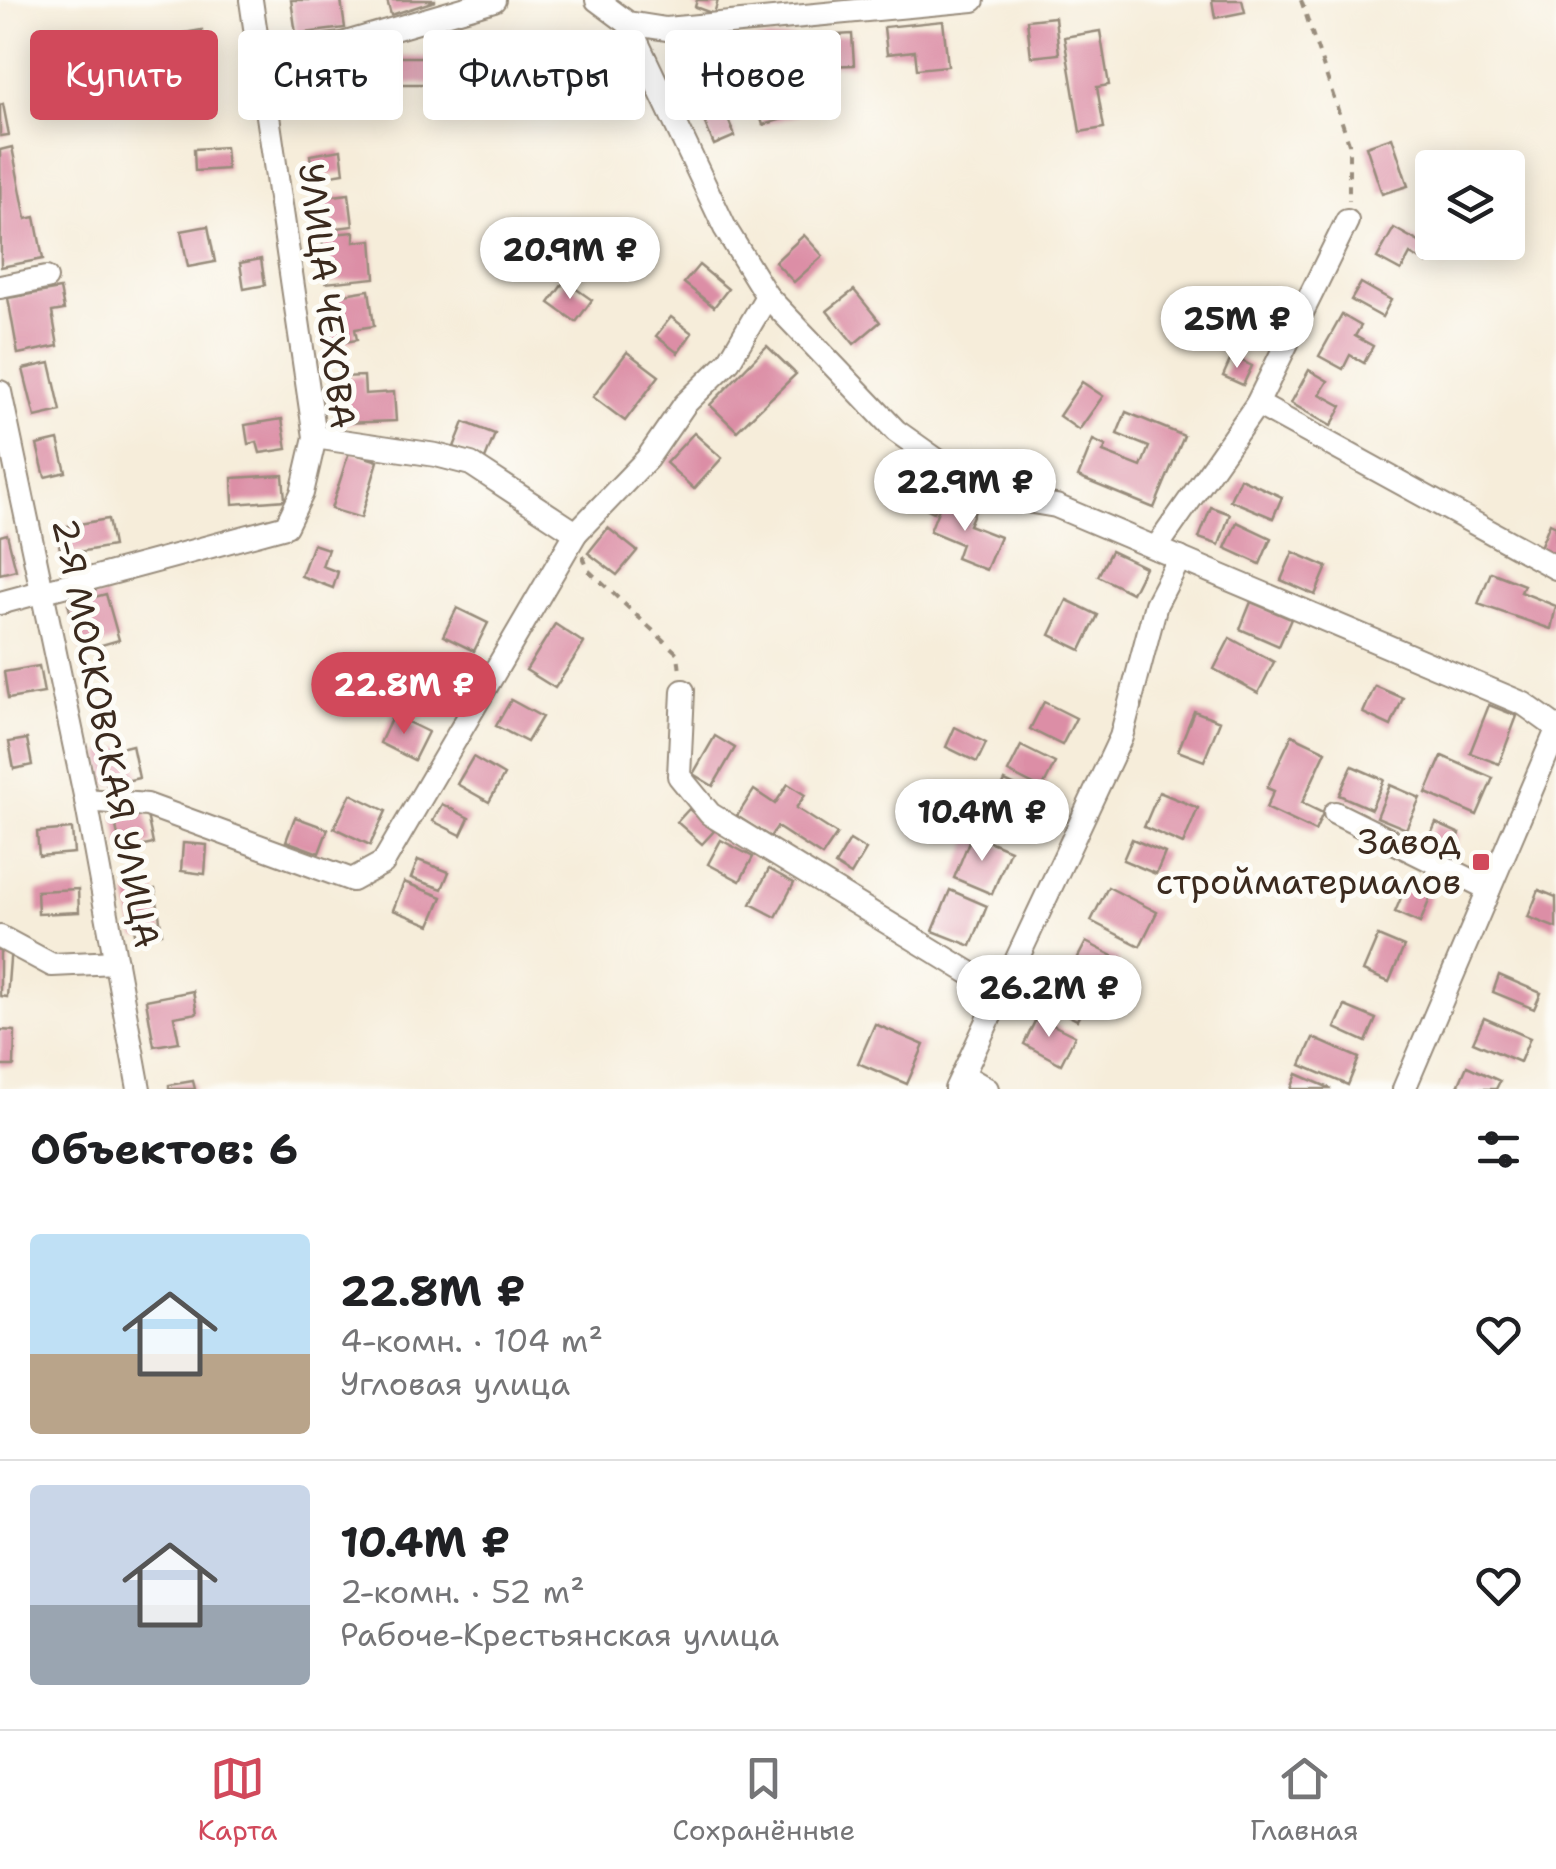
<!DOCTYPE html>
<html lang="ru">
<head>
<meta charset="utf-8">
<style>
	body { margin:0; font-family:"Shantell Sans",sans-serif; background:#f2f2f2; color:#202124; height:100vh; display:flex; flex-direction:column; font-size:38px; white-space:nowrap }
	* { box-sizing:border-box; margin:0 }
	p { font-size:32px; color:#757577 }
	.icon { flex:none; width:55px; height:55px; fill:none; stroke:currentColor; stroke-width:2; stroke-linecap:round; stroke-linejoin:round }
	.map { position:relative; height:1089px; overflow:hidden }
	.side { display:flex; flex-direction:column; background:#fff; flex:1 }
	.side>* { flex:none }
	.guide { position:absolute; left:30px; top:30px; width:1000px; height:90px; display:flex; gap:20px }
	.fabs { position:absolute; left:1415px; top:150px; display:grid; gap:20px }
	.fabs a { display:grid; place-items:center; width:110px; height:110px; border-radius:10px; background:#fff; box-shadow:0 5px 25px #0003; font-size:50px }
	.price { position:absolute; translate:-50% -85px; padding:0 22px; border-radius:35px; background:#fff; color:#222; font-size:32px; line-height:65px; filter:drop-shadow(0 2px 5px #0008) }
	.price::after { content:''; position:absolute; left:50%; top:60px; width:30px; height:22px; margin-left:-15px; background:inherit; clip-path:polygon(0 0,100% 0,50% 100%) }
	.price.selected { background:#d1495b; color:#fff }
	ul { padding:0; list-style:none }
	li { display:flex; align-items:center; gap:30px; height:250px; padding:0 30px }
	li+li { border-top:2px solid #e0e0e0 }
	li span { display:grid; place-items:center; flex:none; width:280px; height:200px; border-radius:10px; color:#555 }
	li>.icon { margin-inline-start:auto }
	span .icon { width:120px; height:120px; fill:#fffc; stroke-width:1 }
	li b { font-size:42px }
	h2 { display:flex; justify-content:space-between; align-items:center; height:120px; padding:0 30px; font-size:42px }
	.pill { padding:0 35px; border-radius:10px; background:#fff; box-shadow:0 5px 25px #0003; font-size:35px; line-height:90px }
	.pill.selected { background:#d1495b; color:#fff }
	.menu { display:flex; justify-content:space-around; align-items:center; height:140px; border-top:2px solid #e0e0e0; background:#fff; font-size:28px; color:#757577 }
	.menu a { display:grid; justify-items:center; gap:5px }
	.menu .selected { color:#d1495b }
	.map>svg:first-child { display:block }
	.building { fill:#dc8ea6 }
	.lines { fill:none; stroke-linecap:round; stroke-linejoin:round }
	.minor-casing { stroke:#988c7c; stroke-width:26 }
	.path { stroke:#988c7c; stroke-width:4; stroke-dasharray:8 8; stroke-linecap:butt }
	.minor { stroke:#fff; stroke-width:22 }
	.poi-dot { fill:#d1495b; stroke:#fdfcf7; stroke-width:4 }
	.labels { text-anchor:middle; stroke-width:10; stroke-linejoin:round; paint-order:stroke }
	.street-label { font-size:35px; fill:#3b2a1e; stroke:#fdfcf7 }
	.poi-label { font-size:35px; fill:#3b2a1e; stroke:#fdfcf7; text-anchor:end }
</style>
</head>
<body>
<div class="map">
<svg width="1556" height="1089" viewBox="0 0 1556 1089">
	<rect width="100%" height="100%" fill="#fdfcf7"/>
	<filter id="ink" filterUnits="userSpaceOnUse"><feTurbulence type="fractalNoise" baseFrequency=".01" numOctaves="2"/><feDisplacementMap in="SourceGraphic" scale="20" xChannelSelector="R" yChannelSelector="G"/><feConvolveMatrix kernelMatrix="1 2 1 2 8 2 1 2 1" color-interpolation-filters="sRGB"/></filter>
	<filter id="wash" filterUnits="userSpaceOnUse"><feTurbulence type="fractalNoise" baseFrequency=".0048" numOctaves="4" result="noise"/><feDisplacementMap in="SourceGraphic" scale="40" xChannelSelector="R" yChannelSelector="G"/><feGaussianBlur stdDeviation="2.25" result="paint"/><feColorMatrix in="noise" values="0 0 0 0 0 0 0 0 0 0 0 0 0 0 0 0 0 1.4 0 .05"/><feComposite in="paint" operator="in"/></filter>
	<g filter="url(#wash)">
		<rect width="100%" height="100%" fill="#f6edda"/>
		<g id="blocks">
			<!-- building -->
			<g class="building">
				<polygon points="291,0 341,0 345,28 296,34"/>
				<polygon points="387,0 435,0 435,1 391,15"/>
				<polygon points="697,0 718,0 714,14 695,7"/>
				<polygon points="1212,0 1242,0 1245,12 1215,18"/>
				<polygon points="1055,17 1059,54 1031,57 1027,20"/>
				<polygon points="943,21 948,66 917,69 915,51 887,54 884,27"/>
				<polygon points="202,30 208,65 159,73 154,38"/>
				<polygon points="1100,31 1109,85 1097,87 1104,128 1080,132 1064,37"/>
				<polygon points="852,34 854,65 823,66 821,36"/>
				<polygon points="794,38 796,79 768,81 768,63 742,64 741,41"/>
				<polygon points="719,53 727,89 696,95 688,60"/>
				<polygon points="396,57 443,57 444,84 397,84"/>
				<polygon points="340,77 343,97 309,102 306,81"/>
				<polygon points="819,83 826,106 763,125 756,102"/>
				<polygon points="720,100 735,136 714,145 699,109"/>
				<polygon points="3,104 9,135 0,136 0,105"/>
				<polygon points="1392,137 1408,186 1382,194 1366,146"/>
				<polygon points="12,147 26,219 35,217 43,259 1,267 0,150"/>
				<polygon points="225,147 227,169 195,171 194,149"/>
				<polygon points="341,150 344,173 313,178 310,155"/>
				<polygon points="349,194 353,226 321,230 317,198"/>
				<polygon points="208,226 215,262 188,267 181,231"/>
				<polygon points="1394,228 1435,251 1428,264 1410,254 1401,271 1377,258"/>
				<polygon points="354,232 354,242 372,240 375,278 326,283 322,235"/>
				<polygon points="804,235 823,256 794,282 775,262"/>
				<polygon points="261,259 265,285 244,289 240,263"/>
				<polygon points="699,265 728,289 714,307 684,283"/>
				<polygon points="565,281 592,300 576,322 549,303"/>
				<polygon points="1361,283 1391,300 1382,317 1351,300"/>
				<polygon points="60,289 64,310 52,312 58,346 18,354 8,298"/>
				<polygon points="369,290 374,326 355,329 357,340 332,344 325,297"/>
				<polygon points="854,290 880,322 854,344 827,311"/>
				<polygon points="1224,298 1254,320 1232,349 1202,326"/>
				<polygon points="1342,315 1361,326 1355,336 1373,346 1364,363 1350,355 1343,369 1319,356"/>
				<polygon points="671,317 692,333 678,353 656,336"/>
				<polygon points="767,346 796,374 737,431 710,405"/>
				<polygon points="627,352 659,376 625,421 593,397"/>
				<polygon points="1232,356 1252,366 1243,385 1223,376"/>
				<polygon points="50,363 61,411 35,417 23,369"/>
				<polygon points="1309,370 1328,381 1320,394 1342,406 1331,426 1291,403"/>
				<polygon points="364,376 365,394 394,392 396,421 343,423 341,377"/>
				<polygon points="1082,382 1103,396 1079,430 1059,416"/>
				<polygon points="1126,412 1184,436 1154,508 1078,477 1093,440 1106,446 1103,452 1141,467 1149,447 1117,434"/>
				<polygon points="282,419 287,449 260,453 257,442 248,444 245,425"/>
				<polygon points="464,422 495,434 485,459 454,447"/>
				<polygon points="694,433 722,458 694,489 666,463"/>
				<polygon points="58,440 66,472 45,477 37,445"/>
				<polygon points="349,452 378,461 361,518 331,509"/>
				<polygon points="283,475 285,500 233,504 232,478"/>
				<polygon points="1240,478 1282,497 1273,518 1230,500"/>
				<polygon points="926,487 942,495 934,512 917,504"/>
				<polygon points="943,498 975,511 969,525 1000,537 986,570 956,558 961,544 930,531"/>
				<polygon points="1211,507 1230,514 1219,545 1199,538"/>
				<polygon points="108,519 113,546 61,555 56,528"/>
				<polygon points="1237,522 1271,538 1260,564 1225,548"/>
				<polygon points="1550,523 1556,526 1556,559 1538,552"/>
				<polygon points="608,528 637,551 617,575 588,553"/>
				<polygon points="7,534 16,570 0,574 0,536"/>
				<polygon points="313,544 328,549 322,566 338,572 333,588 301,576"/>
				<polygon points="1111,551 1145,567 1132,593 1098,576"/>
				<polygon points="1293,552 1327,567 1315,595 1281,580"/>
				<polygon points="1491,572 1524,585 1521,592 1556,606 1551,629 1478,604"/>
				<polygon points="106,594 119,640 81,651 68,604"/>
				<polygon points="1067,600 1098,615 1081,650 1050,635"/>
				<polygon points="1251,602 1291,619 1279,646 1240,629"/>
				<polygon points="457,608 488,623 474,651 443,636"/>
				<polygon points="555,624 584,643 555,688 526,670"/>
				<polygon points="1230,638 1274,662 1258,693 1214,669"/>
				<polygon points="432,653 465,669 451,697 418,681"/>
				<polygon points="39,666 44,693 8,699 4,672"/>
				<polygon points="1375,686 1403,698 1391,726 1363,713"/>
				<polygon points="511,700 542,717 527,742 496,726"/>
				<polygon points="1044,702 1076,718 1062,745 1030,729"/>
				<polygon points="1489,705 1517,716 1499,764 1470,753"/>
				<polygon points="1194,711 1220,721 1204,761 1178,751"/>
				<polygon points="393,715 428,732 414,760 380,743"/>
				<polygon points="955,727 986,743 977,762 946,747"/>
				<polygon points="1292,735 1326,751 1302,803 1323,813 1315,831 1266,808 1274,791 1267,788"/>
				<polygon points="715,736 735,748 713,786 693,774"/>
				<polygon points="27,739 32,765 14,769 9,742"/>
				<polygon points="132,745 139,778 107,785 100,753"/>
				<polygon points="1021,746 1055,763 1042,789 1008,772"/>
				<polygon points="1442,756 1493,778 1477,815 1426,793"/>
				<polygon points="473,757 504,775 489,802 457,784"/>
				<polygon points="1352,766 1384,780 1371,809 1339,795"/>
				<polygon points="1005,781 1036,796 1020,828 990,813"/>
				<polygon points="788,784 805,795 796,808 837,834 822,856 777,827 770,837 737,816 754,790 775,804"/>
				<polygon points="1390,785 1420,798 1406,829 1377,817"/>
				<polygon points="1159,792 1198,808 1183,844 1144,827"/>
				<polygon points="351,794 386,811 370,845 334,828"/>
				<polygon points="442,804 469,818 461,835 433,821"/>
				<polygon points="689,809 714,831 702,844 677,822"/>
				<polygon points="146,810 153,844 121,851 114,816"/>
				<polygon points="295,817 328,829 319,853 286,841"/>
				<polygon points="1436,823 1460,834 1449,860 1424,850"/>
				<polygon points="72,829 74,853 39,856 37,832"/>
				<polygon points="972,834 1010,850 992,894 954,878"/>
				<polygon points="1132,839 1165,853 1156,874 1123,860"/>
				<polygon points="721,840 753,857 740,881 708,864"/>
				<polygon points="850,840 866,850 851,875 835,865"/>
				<polygon points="183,843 207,845 205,874 181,871"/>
				<polygon points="418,860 449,872 442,889 411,878"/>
				<polygon points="769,869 794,883 776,917 751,904"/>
				<polygon points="404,882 442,897 430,925 393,910"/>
				<polygon points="1406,886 1431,896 1420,923 1395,912"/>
				<polygon points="1108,887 1157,912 1140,946 1091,921"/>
				<polygon points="78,889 79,912 38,914 37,891"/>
				<polygon points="155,889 162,933 136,938 127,894"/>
				<polygon points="950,890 987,906 971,946 933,931"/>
				<polygon points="1539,890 1556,897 1556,928 1528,917"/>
				<polygon points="1378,936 1404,947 1389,982 1363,971"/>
				<polygon points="1086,942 1119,959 1108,982 1074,965"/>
				<polygon points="0,945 11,946 7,997 0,996"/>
				<polygon points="1499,975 1541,993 1534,1009 1493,992"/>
				<polygon points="1059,989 1086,1002 1077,1020 1050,1006"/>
				<polygon points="193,991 197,1013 174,1017 179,1042 154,1046 146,1000"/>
				<polygon points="1345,1006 1376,1019 1366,1042 1335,1028"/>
				<polygon points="1037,1017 1075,1036 1061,1064 1024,1044"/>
				<polygon points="1484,1018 1530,1038 1520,1062 1473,1042"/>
				<polygon points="875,1024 924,1045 907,1084 858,1063"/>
				<polygon points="0,1030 15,1031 14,1066 0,1066"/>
				<polygon points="1313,1038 1359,1058 1348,1085 1301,1065"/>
				<polygon points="1467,1066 1500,1081 1496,1089 1457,1089"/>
				<polygon points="1297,1074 1332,1089 1291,1089"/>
				<polygon points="193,1081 195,1089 169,1089 169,1085"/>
			</g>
		</g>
	</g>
	<g filter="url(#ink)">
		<use href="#blocks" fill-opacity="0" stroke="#988c7c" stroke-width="2.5"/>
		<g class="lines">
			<!-- minor casing -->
			<g class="minor-casing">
				<g id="minor">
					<polyline points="597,0 628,23 666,29 973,0"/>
					<polyline points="628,23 725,228 767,296 896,431 985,494 1056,506 1524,704 1556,727"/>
					<polyline points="258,54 342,44 494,0"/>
					<polyline points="0,287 46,278"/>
					<polyline points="0,392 86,800 139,1089"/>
					<polyline points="1257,404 1556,568"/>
					<polyline points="315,437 436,455 471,464 576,533"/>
					<polyline points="1156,548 1257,404 1347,221"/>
					<polyline points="0,603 286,526 302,493 315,437 251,0"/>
					<polyline points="683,691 679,776 710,814 1001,992"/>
					<polyline points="86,800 147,805 352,880 383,863 576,533 647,459 685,404 729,361 767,296"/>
					<polyline points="1335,813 1489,889"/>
					<polyline points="0,937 52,965 116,962"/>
					<polyline points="963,1075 987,1089"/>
					<polyline points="956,1089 1121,737 1156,604 1180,558"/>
					<polyline points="1404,1089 1556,732"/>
				</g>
			</g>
			<!-- path -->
			<g class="path">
				<polyline points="1301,0 1349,143 1349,201"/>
				<polyline points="583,556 588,570 678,654 680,672"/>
			</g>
			<!-- minor -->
			<use href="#minor" class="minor"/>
		</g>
	</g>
	<!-- markers -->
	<rect class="poi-dot" x="1471" y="852" width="20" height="20" rx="5"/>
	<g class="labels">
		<!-- street labels -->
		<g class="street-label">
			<text transform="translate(327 296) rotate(83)" y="12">УЛИЦА ЧЕХОВА</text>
			<text transform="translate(106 733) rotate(79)" y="12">2-Я МОСКОВСКАЯ УЛИЦА</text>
		</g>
		<!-- poi labels -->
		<g class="poi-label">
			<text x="1461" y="854">Завод<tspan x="1461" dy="40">стройматериалов</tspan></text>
		</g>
	</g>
</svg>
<div class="fabs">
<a><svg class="icon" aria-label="layers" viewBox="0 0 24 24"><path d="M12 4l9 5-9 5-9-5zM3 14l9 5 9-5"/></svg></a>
</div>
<b class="price" style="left:570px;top:302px">20.9M ₽</b>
<b class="price" style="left:1237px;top:371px">25M ₽</b>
<b class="price" style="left:965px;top:534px">22.9M ₽</b>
<b class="price selected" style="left:404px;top:737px">22.8M ₽</b>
<b class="price" style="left:982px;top:864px">10.4M ₽</b>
<b class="price" style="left:1049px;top:1040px">26.2M ₽</b>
<div class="guide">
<a class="pill selected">Купить</a>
<a class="pill">Снять</a>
<a class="pill">Фильтры</a>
<a class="pill">Новое</a>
</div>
</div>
<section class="side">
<h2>Объектов: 6<svg class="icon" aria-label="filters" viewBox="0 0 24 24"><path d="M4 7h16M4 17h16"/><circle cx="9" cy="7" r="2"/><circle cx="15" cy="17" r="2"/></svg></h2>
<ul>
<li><span style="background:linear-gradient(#bfe0f5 60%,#b9a48a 0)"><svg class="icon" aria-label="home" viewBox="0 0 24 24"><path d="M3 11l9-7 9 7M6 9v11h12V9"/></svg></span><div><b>22.8M ₽</b><p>4-комн. · 104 m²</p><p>Угловая улица</p></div><svg class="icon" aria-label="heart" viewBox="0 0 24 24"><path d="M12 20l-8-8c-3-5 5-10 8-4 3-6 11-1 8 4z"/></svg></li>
<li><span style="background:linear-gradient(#c9d6e8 60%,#9aa5b1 0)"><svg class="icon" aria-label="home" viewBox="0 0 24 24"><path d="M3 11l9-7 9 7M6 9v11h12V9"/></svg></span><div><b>10.4M ₽</b><p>2-комн. · 52 m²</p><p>Рабоче-Крестьянская улица</p></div><svg class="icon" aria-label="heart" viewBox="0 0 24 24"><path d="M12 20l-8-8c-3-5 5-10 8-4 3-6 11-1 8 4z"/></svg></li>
</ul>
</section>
<nav class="menu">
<a class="selected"><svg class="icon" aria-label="map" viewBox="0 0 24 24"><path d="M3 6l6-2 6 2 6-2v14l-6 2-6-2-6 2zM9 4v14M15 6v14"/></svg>Карта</a>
<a><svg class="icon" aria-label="saved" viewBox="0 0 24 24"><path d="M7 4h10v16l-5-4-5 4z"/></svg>Сохранённые</a>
<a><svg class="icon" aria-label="home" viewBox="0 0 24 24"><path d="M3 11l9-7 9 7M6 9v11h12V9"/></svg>Главная</a>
</nav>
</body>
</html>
